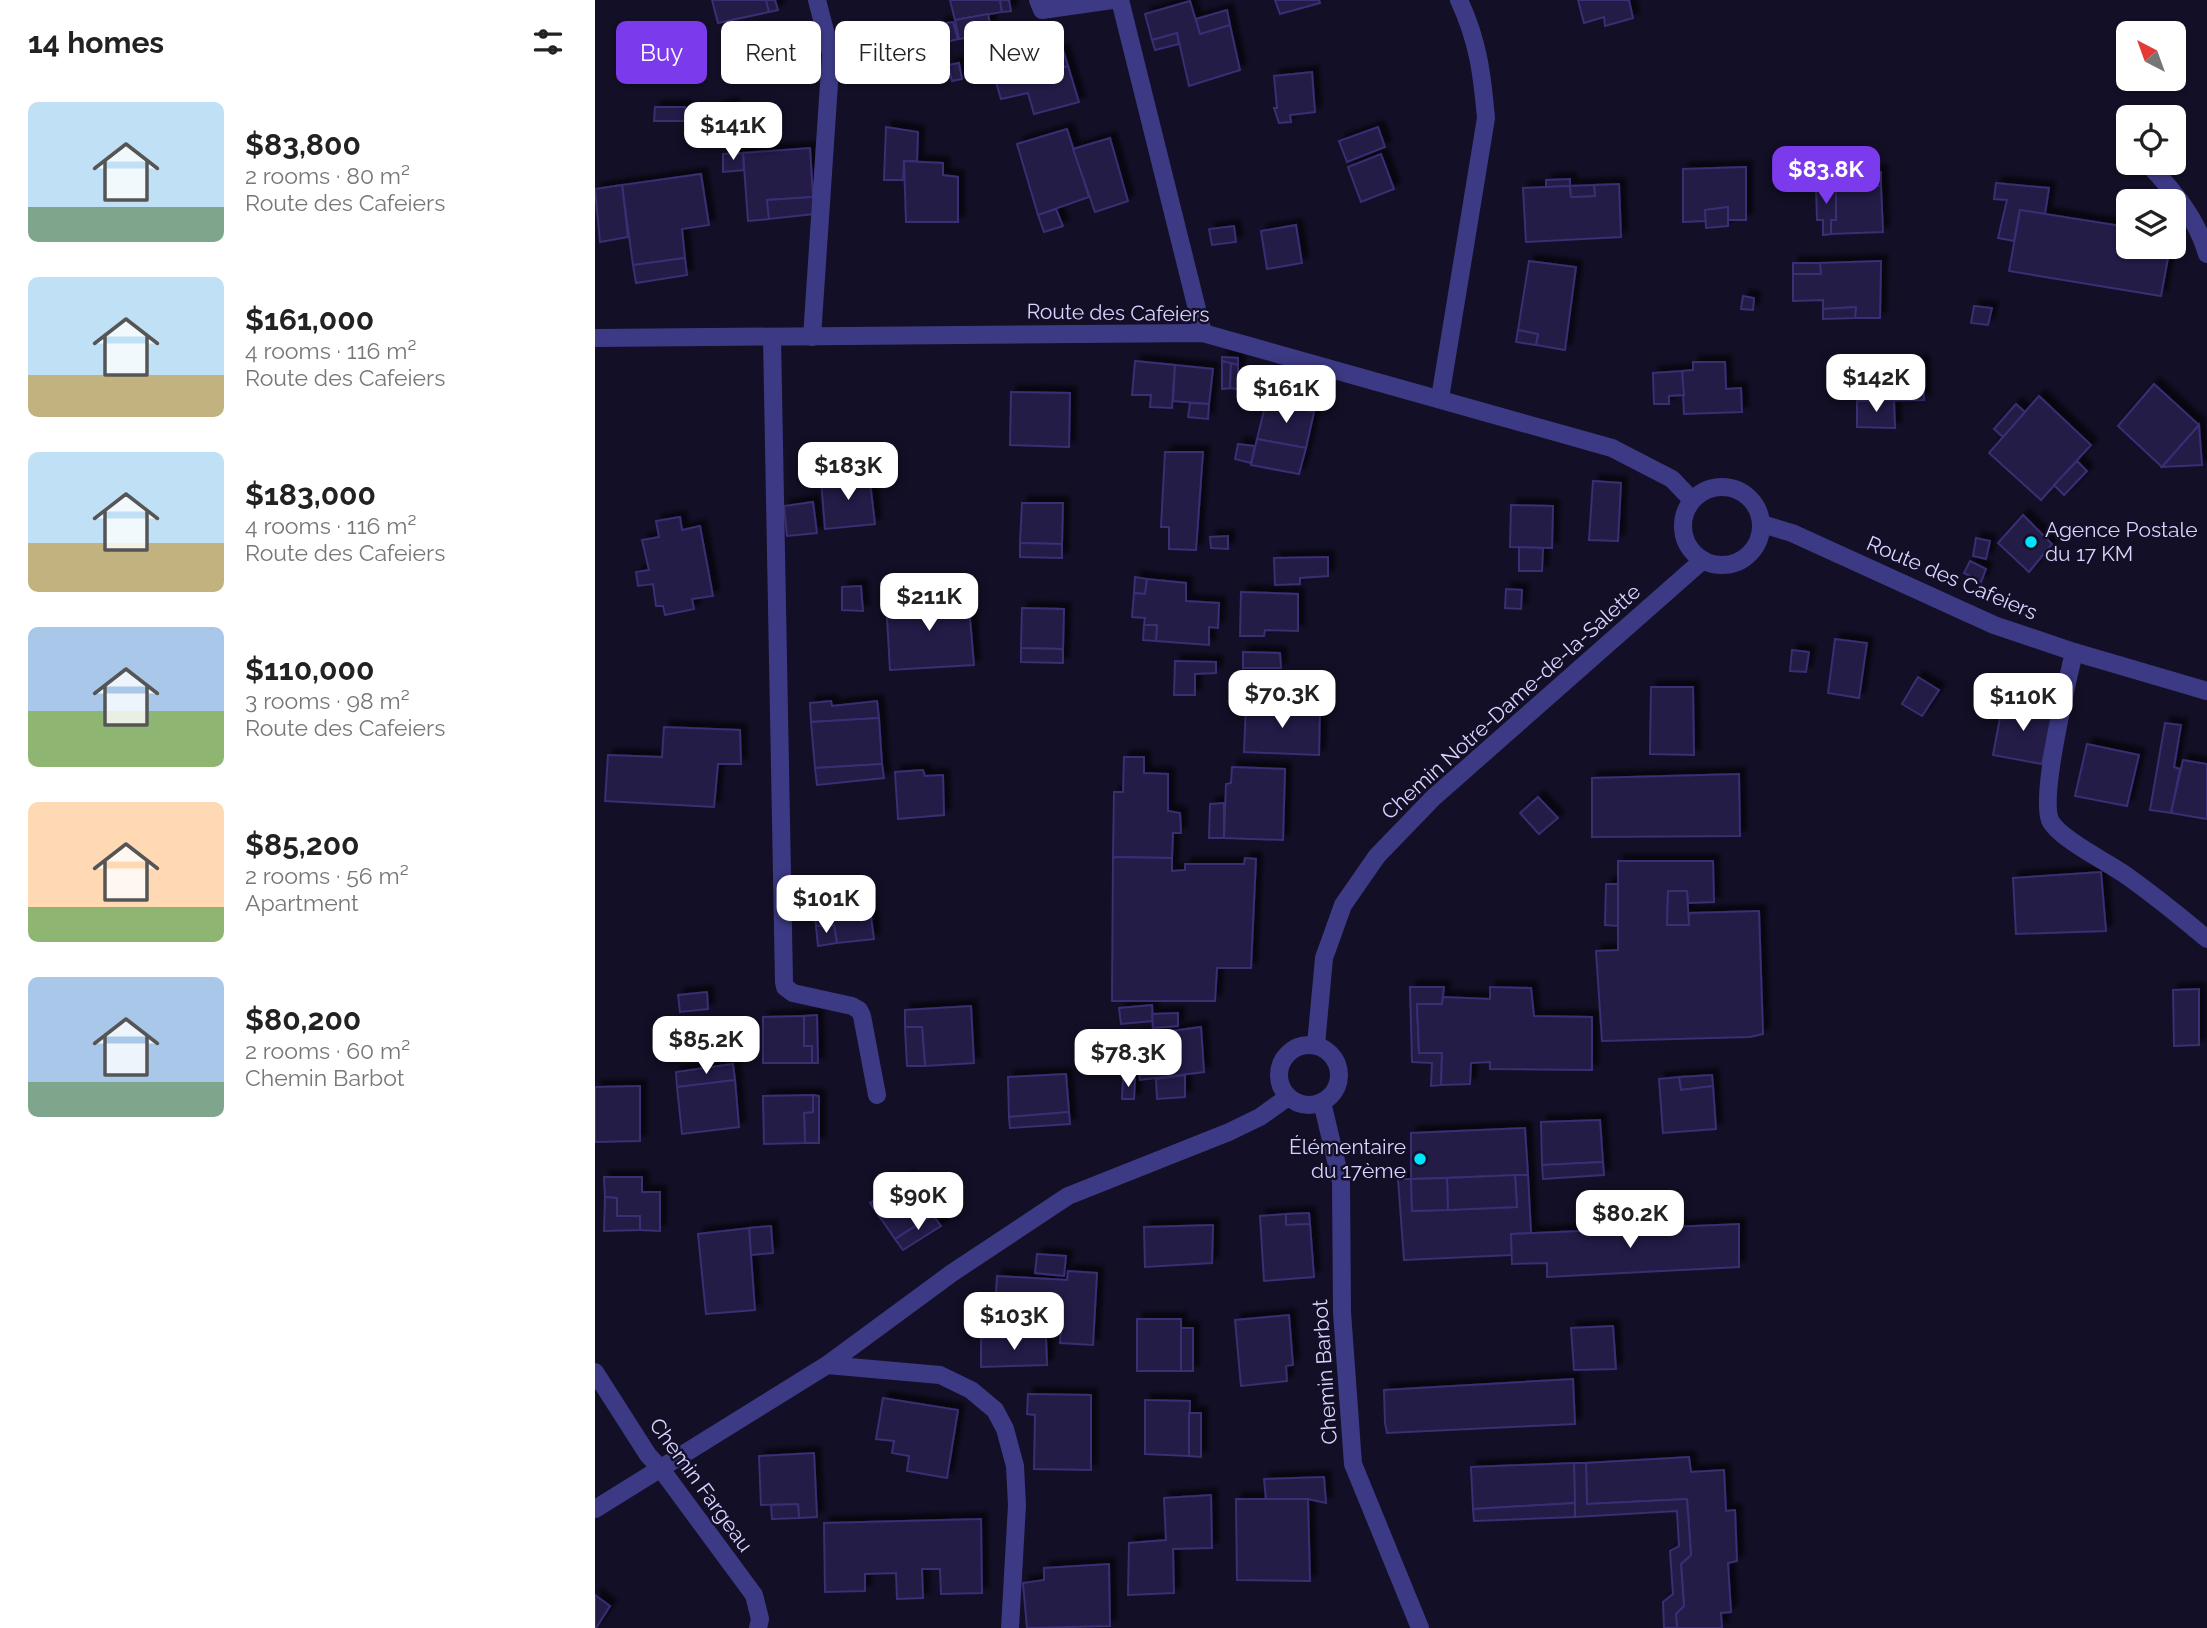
<!DOCTYPE html>
<html lang="en">
<head>
<meta charset="utf-8">
<style>
	body { margin:0; font-family:Raleway,sans-serif; background:#f6f6f6; color:#222; height:100vh; display:flex; flex-direction:column; font-size:26px; white-space:nowrap }
	* { box-sizing:border-box; margin:0 }
	p { font-size:23px; color:#767676 }
	.icon { flex:none; width:38px; height:38px; fill:none; stroke:currentColor; stroke-width:2; stroke-linecap:round; stroke-linejoin:round }
	.map { position:relative; flex:1; overflow:hidden }
	.drawer { display:flex; flex-direction:column; background:#fff; width:595px }
	.drawer>* { flex:none }
	.guide { position:absolute; left:21px; top:21px; width:665px; height:63px; display:flex; gap:14px }
	.needle { width:46px; rotate:319deg }
	.fabs { position:absolute; left:1521px; top:21px; display:grid; gap:14px }
	.fabs a { display:grid; place-items:center; width:70px; height:70px; border-radius:10px; background:#fff; box-shadow:0 2px 5px #0004; font-size:35px }
	.price { position:absolute; translate:-50% -60px; padding:0 16px; border-radius:14px; background:#fff; color:#222; font-size:23px; line-height:46px; filter:drop-shadow(0 2px 4px #0008) }
	.price::after { content:''; position:absolute; left:50%; top:42px; width:21px; height:16px; margin-left:-10px; background:inherit; clip-path:polygon(0 0,100% 0,50% 100%) }
	.price.active { background:#7c3aed; color:#fff }
	ul { padding:0; list-style:none }
	li { display:flex; align-items:center; gap:21px; height:175px; padding:0 28px }
	li span { display:grid; place-items:center; flex:none; width:196px; height:140px; border-radius:10px; color:#555 }
	li>.icon { margin-inline-start:auto }
	span .icon { width:84px; height:84px; fill:#fffc; stroke-width:1 }
	li b { font-size:30px }
	h2 { display:flex; justify-content:space-between; align-items:center; height:84px; padding:0 28px; font-size:30px }
	.chip { padding:0 24px; border-radius:10px; background:#fff; box-shadow:0 2px 5px #0004; font-size:24px; line-height:63px }
	.chip.active { background:#7c3aed; color:#fff }
	main { display:flex; flex:1; min-height:0 }
	.map>svg:first-child { display:block }
	.building { fill:#241b47; stroke:#3b2d73; stroke-width:2; filter:url(#shadow) }
	.lines { fill:none; stroke-linecap:round; stroke-linejoin:round }
	.minor { stroke:#3d3a85; stroke-width:18 }
	.poi-dot { fill:#00e5ff; stroke:#130f26; stroke-width:2.5 }
	.labels { text-anchor:middle; stroke-width:5; stroke-linejoin:round; paint-order:stroke }
	.street-label { font-size:21px; fill:#d9d4ff; stroke:#130f26 }
	.poi-label { font-size:21px; fill:#d9d4ff; stroke:#130f26; text-anchor:start }
</style>
</head>
<body>
<main>
<section class="drawer">
<h2>14 homes<svg class="icon" aria-label="filters" viewBox="0 0 24 24"><path d="M4 7h16M4 17h16"/><circle cx="9" cy="7" r="2"/><circle cx="15" cy="17" r="2"/></svg></h2>
<ul>
<li><span style="background:linear-gradient(#bfe0f5 75%,#7fa58c 0)"><svg class="icon" aria-label="home" viewBox="0 0 24 24"><path d="M3 11l9-7 9 7M6 9v11h12V9"/></svg></span><div><b>$83,800</b><p>2 rooms · 80 m²</p><p>Route des Cafeiers</p></div></li>
<li><span style="background:linear-gradient(#bfe0f5 70%,#c2b280 0)"><svg class="icon" aria-label="home" viewBox="0 0 24 24"><path d="M3 11l9-7 9 7M6 9v11h12V9"/></svg></span><div><b>$161,000</b><p>4 rooms · 116 m²</p><p>Route des Cafeiers</p></div></li>
<li><span style="background:linear-gradient(#bfe0f5 65%,#c2b280 0)"><svg class="icon" aria-label="home" viewBox="0 0 24 24"><path d="M3 11l9-7 9 7M6 9v11h12V9"/></svg></span><div><b>$183,000</b><p>4 rooms · 116 m²</p><p>Route des Cafeiers</p></div></li>
<li><span style="background:linear-gradient(#a9c7e8 60%,#8fb573 0)"><svg class="icon" aria-label="home" viewBox="0 0 24 24"><path d="M3 11l9-7 9 7M6 9v11h12V9"/></svg></span><div><b>$110,000</b><p>3 rooms · 98 m²</p><p>Route des Cafeiers</p></div></li>
<li><span style="background:linear-gradient(#ffd9b3 75%,#8fb573 0)"><svg class="icon" aria-label="home" viewBox="0 0 24 24"><path d="M3 11l9-7 9 7M6 9v11h12V9"/></svg></span><div><b>$85,200</b><p>2 rooms · 56 m²</p><p>Apartment</p></div></li>
<li><span style="background:linear-gradient(#a9c7e8 75%,#7fa58c 0)"><svg class="icon" aria-label="home" viewBox="0 0 24 24"><path d="M3 11l9-7 9 7M6 9v11h12V9"/></svg></span><div><b>$80,200</b><p>2 rooms · 60 m²</p><p>Chemin Barbot</p></div></li>
</ul>
</section>
<div class="map">
<svg width="1612" height="1628" viewBox="0 0 1612 1628">
	<defs>
		<filter id="shadow"><feDropShadow dx="6" dy="-6" stdDeviation="2" flood-color="#0009"/></filter>
	</defs>
	<rect width="100%" height="100%" fill="#130f26"/>
	<!-- building -->
	<g class="building">
		<polygon points="117,0 171,0 174,12 123,23"/>
		<polygon points="171,0 180,0 183,10 174,12"/>
		<polygon points="355,0 405,0 407,12 360,20"/>
		<polygon points="405,0 414,0 416,11 407,12"/>
		<polygon points="680,0 724,0 725,3 685,14"/>
		<polygon points="983,0 1034,0 1038,18 1010,26 1009,17 989,23"/>
		<polygon points="595,1 605,34 635,25 645,70 594,86 582,33 557,40 550,14"/>
		<polygon points="632,10 635,25 605,34 601,19"/>
		<polygon points="393,14 397,33 364,39 360,20"/>
		<polygon points="358,22 363,39 348,43 344,24"/>
		<polygon points="209,31 217,74 180,81 175,51 152,55 148,32"/>
		<polygon points="582,33 584,44 560,50 557,40"/>
		<polygon points="447,36 453,53 457,53 462,69 473,66 484,102 439,114 433,93 406,99 392,51"/>
		<polygon points="468,50 473,66 462,69 457,53"/>
		<polygon points="175,51 179,76 168,78 164,52"/>
		<polygon points="164,52 168,78 154,81 150,54"/>
		<polygon points="364,63 367,79 357,81 353,65"/>
		<polygon points="717,72 720,112 695,115 696,122 684,123 679,108 682,108 679,76"/>
		<polygon points="137,104 139,121 124,125 122,108"/>
		<polygon points="60,107 90,107 92,121 59,121"/>
		<polygon points="291,127 323,132 322,161 309,161 308,180 289,180"/>
		<polygon points="783,127 790,147 752,162 744,141"/>
		<polygon points="472,129 494,197 443,215 422,144"/>
		<polygon points="515,138 533,201 500,212 478,149"/>
		<polygon points="215,148 218,197 172,200 174,219 153,221 148,153"/>
		<polygon points="148,153 149,170 128,172 128,154"/>
		<polygon points="786,154 799,189 766,202 753,167"/>
		<polygon points="309,161 348,163 348,175 363,177 363,222 311,222"/>
		<polygon points="1151,167 1151,220 1133,220 1133,207 1110,210 1111,221 1088,222 1088,169"/>
		<polygon points="1286,172 1286,186 1248,185 1248,173"/>
		<polygon points="106,174 114,225 87,229 90,258 38,265 27,185"/>
		<polygon points="975,179 975,186 951,187 951,180"/>
		<polygon points="1401,183 1454,188 1450,214 1425,210 1419,241 1403,238 1412,200 1399,199"/>
		<polygon points="1024,184 1026,237 931,242 928,188 975,186 976,197 1000,196 999,185"/>
		<polygon points="27,185 33,237 5,242 0,189"/>
		<polygon points="999,185 1000,196 976,197 975,186"/>
		<polygon points="1248,185 1286,186 1288,232 1236,234 1236,220 1241,220 1241,186"/>
		<polygon points="1221,186 1241,186 1241,220 1236,220 1236,234 1228,235 1228,220 1222,220"/>
		<polygon points="218,197 219,214 174,219 172,200"/>
		<polygon points="1133,207 1133,226 1111,228 1110,210"/>
		<polygon points="461,209 468,226 449,232 443,215"/>
		<polygon points="1425,210 1533,227 1533,247 1575,247 1566,296 1414,271"/>
		<polygon points="701,225 707,263 672,269 666,231"/>
		<polygon points="639,226 641,242 617,245 614,229"/>
		<polygon points="90,258 92,275 41,283 38,265"/>
		<polygon points="934,261 981,267 970,350 941,345 943,334 923,330"/>
		<polygon points="1286,261 1285,318 1260,318 1261,307 1228,309 1228,300 1198,301 1198,274 1226,274 1225,263"/>
		<polygon points="1198,263 1225,263 1226,274 1198,274"/>
		<polygon points="1148,296 1159,298 1158,310 1146,309"/>
		<polygon points="1379,306 1397,308 1393,325 1376,323"/>
		<polygon points="1261,307 1260,318 1228,319 1228,309"/>
		<polygon points="923,330 943,334 941,345 921,342"/>
		<polygon points="627,357 643,358 643,365 627,361"/>
		<polygon points="540,361 580,365 577,408 555,407 556,395 537,395"/>
		<polygon points="627,361 636,363 635,388 627,389"/>
		<polygon points="1098,362 1130,362 1131,389 1146,388 1147,412 1089,414 1087,371 1098,370"/>
		<polygon points="1328,362 1329,400 1269,401 1268,367"/>
		<polygon points="636,363 643,365 643,389 635,388"/>
		<polygon points="580,365 618,369 614,404 578,401"/>
		<polygon points="1087,371 1089,395 1074,396 1074,404 1059,404 1058,373"/>
		<polygon points="1559,384 1604,425 1567,467 1523,426"/>
		<polygon points="416,392 475,393 474,447 415,445"/>
		<polygon points="1444,396 1496,445 1446,500 1394,453"/>
		<polygon points="1299,400 1300,428 1262,427 1262,401"/>
		<polygon points="671,402 719,412 711,448 662,439"/>
		<polygon points="595,403 614,404 613,419 593,417"/>
		<polygon points="1421,404 1430,412 1408,437 1399,429"/>
		<polygon points="1604,425 1607,465 1567,467"/>
		<polygon points="662,439 711,448 704,474 656,465"/>
		<polygon points="643,444 660,446 656,463 640,459"/>
		<polygon points="570,452 608,452 601,550 574,549 574,527 566,527"/>
		<polygon points="1482,461 1492,471 1469,495 1459,485"/>
		<polygon points="274,474 280,524 230,529 226,480"/>
		<polygon points="998,481 1026,483 1023,541 994,540"/>
		<polygon points="218,502 222,533 192,536 189,506"/>
		<polygon points="427,503 468,503 467,544 425,543"/>
		<polygon points="916,505 958,506 957,548 915,547"/>
		<polygon points="1428,515 1457,544 1434,572 1403,543"/>
		<polygon points="85,517 87,530 105,526 118,596 97,599 99,609 70,615 68,606 61,606 58,584 43,586 41,572 54,570 47,540 64,537 61,521"/>
		<polygon points="633,536 633,549 616,548 615,537"/>
		<polygon points="1381,538 1395,541 1391,559 1378,556"/>
		<polygon points="425,543 467,544 467,558 425,557"/>
		<polygon points="924,547 948,548 947,571 924,571"/>
		<polygon points="733,557 733,576 705,578 705,584 680,585 679,558"/>
		<polygon points="1375,561 1391,569 1386,582 1369,573"/>
		<polygon points="540,577 552,579 550,594 539,593"/>
		<polygon points="552,579 591,583 591,601 624,603 623,628 614,627 614,645 561,641 562,625 549,625 550,618 537,617 539,593 550,594"/>
		<polygon points="266,586 268,611 247,610 247,587"/>
		<polygon points="911,589 927,590 926,609 910,608"/>
		<polygon points="646,592 703,594 703,631 670,630 669,636 645,636"/>
		<polygon points="373,596 379,665 295,670 291,600"/>
		<polygon points="427,608 469,609 468,649 426,648"/>
		<polygon points="549,625 562,625 561,641 548,640"/>
		<polygon points="1240,639 1272,643 1264,698 1233,693"/>
		<polygon points="426,648 468,649 468,663 426,662"/>
		<polygon points="1197,650 1214,652 1211,672 1195,671"/>
		<polygon points="648,652 685,653 686,668 648,668"/>
		<polygon points="580,661 621,662 621,673 600,674 600,695 579,695"/>
		<polygon points="1323,677 1344,690 1327,716 1307,704"/>
		<polygon points="1056,687 1098,687 1099,755 1055,754"/>
		<polygon points="236,701 237,706 282,701 284,718 216,722 215,703"/>
		<polygon points="1408,702 1458,713 1447,764 1398,755"/>
		<polygon points="651,704 725,707 724,755 649,752"/>
		<polygon points="284,718 287,764 220,768 216,722"/>
		<polygon points="1570,723 1586,725 1579,767 1585,769 1576,813 1555,810"/>
		<polygon points="69,727 145,730 146,764 123,764 119,807 10,801 13,755 67,757"/>
		<polygon points="1492,744 1544,755 1532,806 1480,796"/>
		<polygon points="529,757 549,757 549,773 573,774 573,811 585,813 586,833 578,833 577,858 518,857 519,792 528,792"/>
		<polygon points="1588,760 1612,764 1612,819 1576,813"/>
		<polygon points="287,764 289,778 222,785 220,768"/>
		<polygon points="637,767 690,769 688,840 629,838 631,784 636,783"/>
		<polygon points="328,770 330,776 348,775 349,815 303,819 300,772"/>
		<polygon points="1144,774 1145,836 997,837 997,778"/>
		<polygon points="943,797 963,818 944,834 925,813"/>
		<polygon points="629,803 629,838 614,838 615,804"/>
		<polygon points="518,857 577,858 577,871 590,870 590,864 649,864 650,858 661,859 656,968 622,968 620,1001 517,1001"/>
		<polygon points="1023,861 1118,861 1119,902 1093,903 1092,891 1073,891 1072,925 1094,925 1094,913 1164,911 1168,1034 1155,1037 1007,1041 1001,951 1023,950"/>
		<polygon points="1506,872 1511,931 1421,934 1418,878"/>
		<polygon points="1011,884 1023,884 1023,926 1010,925"/>
		<polygon points="1073,891 1092,891 1094,925 1072,925"/>
		<polygon points="274,902 279,939 242,943 239,925 221,926 219,908"/>
		<polygon points="239,925 242,943 223,946 221,926"/>
		<polygon points="815,987 849,987 847,1004 822,1004 824,1053 847,1053 846,1085 836,1086 837,1063 817,1062"/>
		<polygon points="895,987 936,988 939,1016 997,1017 997,1070 895,1069 895,1062 876,1063 875,1084 846,1085 847,1053 824,1053 822,1004 847,1004 848,997 895,999"/>
		<polygon points="1604,989 1604,1045 1579,1046 1578,990"/>
		<polygon points="112,992 113,1009 85,1012 83,995"/>
		<polygon points="557,1005 558,1021 526,1024 524,1008"/>
		<polygon points="376,1006 379,1063 330,1066 327,1027 310,1027 310,1010"/>
		<polygon points="583,1013 583,1026 558,1028 557,1014"/>
		<polygon points="222,1015 223,1063 217,1063 217,1046 209,1046 209,1016"/>
		<polygon points="209,1016 209,1046 217,1046 217,1063 168,1063 168,1017"/>
		<polygon points="310,1027 327,1027 330,1066 312,1066"/>
		<polygon points="606,1027 609,1072 545,1080 540,1036"/>
		<polygon points="138,1064 140,1080 82,1087 81,1072"/>
		<polygon points="471,1074 474,1112 414,1117 413,1077"/>
		<polygon points="590,1075 590,1097 562,1099 561,1079"/>
		<polygon points="1117,1075 1118,1086 1086,1090 1084,1077"/>
		<polygon points="1084,1077 1086,1090 1118,1086 1121,1129 1068,1133 1064,1079"/>
		<polygon points="528,1078 540,1079 539,1099 527,1099"/>
		<polygon points="140,1080 144,1127 87,1134 82,1087"/>
		<polygon points="45,1086 45,1141 0,1142 0,1087"/>
		<polygon points="218,1095 224,1096 224,1143 210,1143 209,1113 218,1112"/>
		<polygon points="218,1095 218,1112 209,1113 210,1143 169,1144 168,1096"/>
		<polygon points="474,1112 475,1124 415,1128 414,1117"/>
		<polygon points="1005,1120 1008,1162 947,1165 946,1122"/>
		<polygon points="930,1128 933,1175 816,1179 816,1133"/>
		<polygon points="1008,1162 1009,1175 948,1179 947,1165"/>
		<polygon points="920,1175 933,1175 936,1233 916,1234 917,1255 809,1260 803,1179 816,1179 817,1211 922,1207"/>
		<polygon points="920,1175 922,1207 853,1210 852,1178"/>
		<polygon points="9,1177 47,1177 47,1192 65,1192 65,1231 45,1230 45,1216 22,1216 22,1198 10,1197"/>
		<polygon points="313,1177 326,1197 337,1190 349,1207 300,1239 275,1203"/>
		<polygon points="852,1178 853,1210 817,1211 816,1179"/>
		<polygon points="10,1197 22,1198 22,1216 45,1216 45,1230 9,1231"/>
		<polygon points="714,1213 715,1224 691,1225 691,1214"/>
		<polygon points="691,1214 691,1225 715,1224 719,1277 669,1281 665,1216"/>
		<polygon points="338,1215 346,1226 308,1250 300,1239"/>
		<polygon points="1144,1224 1144,1267 952,1277 952,1263 917,1264 916,1234"/>
		<polygon points="618,1225 617,1263 550,1267 549,1227"/>
		<polygon points="176,1226 178,1253 156,1255 154,1228"/>
		<polygon points="154,1228 160,1310 111,1314 103,1234"/>
		<polygon points="442,1254 471,1256 469,1276 440,1273"/>
		<polygon points="473,1271 502,1273 498,1345 465,1343 467,1314 400,1310 402,1276 472,1280"/>
		<polygon points="694,1315 698,1365 691,1366 692,1381 646,1386 640,1320"/>
		<rect x="542" y="1319" width="44" height="52"/>
		<polygon points="1018,1326 1021,1369 979,1370 976,1328"/>
		<rect x="586" y="1328" width="12" height="43"/>
		<polygon points="451,1337 452,1365 386,1367 386,1338"/>
		<polygon points="978,1379 980,1424 792,1433 790,1423 789,1390"/>
		<polygon points="433,1394 496,1395 496,1470 439,1469 440,1415 432,1414"/>
		<polygon points="288,1398 363,1410 352,1478 312,1471 314,1456 297,1453 299,1441 281,1439"/>
		<polygon points="550,1400 595,1401 594,1456 550,1454"/>
		<polygon points="594,1413 606,1413 606,1457 594,1456"/>
		<polygon points="219,1453 222,1517 204,1518 203,1504 166,1505 164,1456"/>
		<polygon points="1094,1457 1096,1472 1129,1470 1131,1511 1140,1510 1142,1561 1133,1563 1136,1612 1126,1613 1127,1628 1082,1628 1081,1614 1089,1606 1086,1564 1096,1555 1092,1499 992,1504 991,1463"/>
		<polygon points="979,1463 991,1463 992,1504 1092,1499 1096,1555 1086,1564 1089,1606 1081,1614 1082,1628 1069,1628 1068,1602 1078,1594 1075,1551 1084,1546 1082,1511 980,1517"/>
		<polygon points="979,1463 980,1503 878,1509 876,1467"/>
		<polygon points="729,1477 731,1503 713,1499 671,1499 669,1479"/>
		<polygon points="616,1495 617,1548 578,1549 579,1593 533,1595 534,1543 571,1540 569,1498"/>
		<polygon points="641,1499 713,1499 715,1581 642,1580"/>
		<polygon points="980,1503 980,1517 879,1521 878,1509"/>
		<polygon points="203,1504 204,1518 177,1519 176,1505"/>
		<polygon points="386,1519 387,1593 346,1594 345,1569 327,1569 328,1598 302,1599 301,1573 270,1574 270,1591 230,1592 229,1523"/>
		<polygon points="514,1564 515,1626 432,1628 428,1583 449,1580 449,1568"/>
		<polygon points="0,1595 15,1606 1,1628 0,1628"/>
	</g>
	<g class="lines">
		<!-- minor -->
		<g class="minor">
			<polyline points="443,0 447,10 517,0"/>
			<polyline points="525,0 608,333"/>
			<path d="M 1552,163 C 1577,189 1602,218 1612,254"/>
			<polyline points="217,337 236,54 222,0"/>
			<polyline points="0,338 608,333 1017,448 1077,479 1097,500"/>
			<polyline points="177,338 189,982 190,987 198,993 257,1006 264,1010 267,1016 282,1095"/>
			<path d="M 845,398 L 891,118 C 887,73 883,41 864,0"/>
			<circle cx="1127" cy="526" r="39"/>
			<polyline points="1167,524 1197,533 1399,625 1479,652 1612,691"/>
			<path d="M 1479,652 C 1472,683 1445,794 1455,820 C 1463,838 1514,863 1532,876 C 1560,896 1586,917 1612,939"/>
			<circle cx="714" cy="1075" r="30"/>
			<polyline points="721,1045 729,958 748,905 782,856 838,798 1108,560"/>
			<polyline points="727,1102 746,1182 747,1312 758,1464 825,1628"/>
			<polyline points="232,1365 345,1375 376,1390 400,1410 410,1429 420,1466 422,1505 415,1628"/>
			<polyline points="0,1372 53,1455 66,1469 159,1595 165,1619 163,1628"/>
			<polyline points="0,1509 232,1365 357,1273 473,1196 634,1132 665,1117 693,1097"/>
		</g>
	</g>
	<!-- markers -->
	<g class="poi-dot">
		<circle cx="1436" cy="542" r="7"/>
		<circle cx="825" cy="1159" r="7"/>
	</g>
	<g class="labels">
		<!-- street labels -->
		<g class="street-label">
			<text transform="translate(523 313) rotate(1)" y="7">Route des Cafeiers</text>
			<text transform="translate(1357 578) rotate(23)" y="7">Route des Cafeiers</text>
			<text transform="translate(916 702) rotate(-42)" y="7">Chemin Notre-Dame-de-la-Salette</text>
			<text transform="translate(730 1372) rotate(-94)" y="7">Chemin Barbot</text>
			<text transform="translate(106 1485) rotate(54)" y="7">Chemin Fargeau</text>
		</g>
		<!-- poi labels -->
		<g class="poi-label">
			<text x="1450" y="537">Agence Postale<tspan x="1450" dy="24">du 17 KM</tspan></text>
			<text x="811" y="1154" text-anchor="end">Élémentaire<tspan x="811" dy="24">du 17ème</tspan></text>
		</g>
	</g>
</svg>
<div class="fabs">
<a><svg class="needle" viewBox="-14 -14 28 28"><path d="M0-13l5 13h-10z" fill="#e53935"/><path d="M0 13l5-13h-10z" fill="#767676"/></svg></a>
<a><svg class="icon" aria-label="locate" viewBox="0 0 24 24"><circle cx="12" cy="12" r="6"/><path d="M12 2v4M12 18v4M2 12h4M18 12h4"/></svg></a>
<a><svg class="icon" aria-label="layers" viewBox="0 0 24 24"><path d="M12 4l9 5-9 5-9-5zM3 14l9 5 9-5"/></svg></a>
</div>
<b class="price" style="left:138px;top:162px">$141K</b>
<b class="price active" style="left:1231px;top:206px">$83.8K</b>
<b class="price" style="left:1281px;top:414px">$142K</b>
<b class="price" style="left:691px;top:425px">$161K</b>
<b class="price" style="left:253px;top:502px">$183K</b>
<b class="price" style="left:334px;top:633px">$211K</b>
<b class="price" style="left:687px;top:730px">$70.3K</b>
<b class="price" style="left:1428px;top:733px">$110K</b>
<b class="price" style="left:231px;top:935px">$101K</b>
<b class="price" style="left:111px;top:1076px">$85.2K</b>
<b class="price" style="left:533px;top:1089px">$78.3K</b>
<b class="price" style="left:323px;top:1232px">$90K</b>
<b class="price" style="left:1035px;top:1250px">$80.2K</b>
<b class="price" style="left:419px;top:1352px">$103K</b>
<div class="guide">
<a class="chip active">Buy</a>
<a class="chip">Rent</a>
<a class="chip">Filters</a>
<a class="chip">New</a>
</div>
</div>
</main>
</body>
</html>
